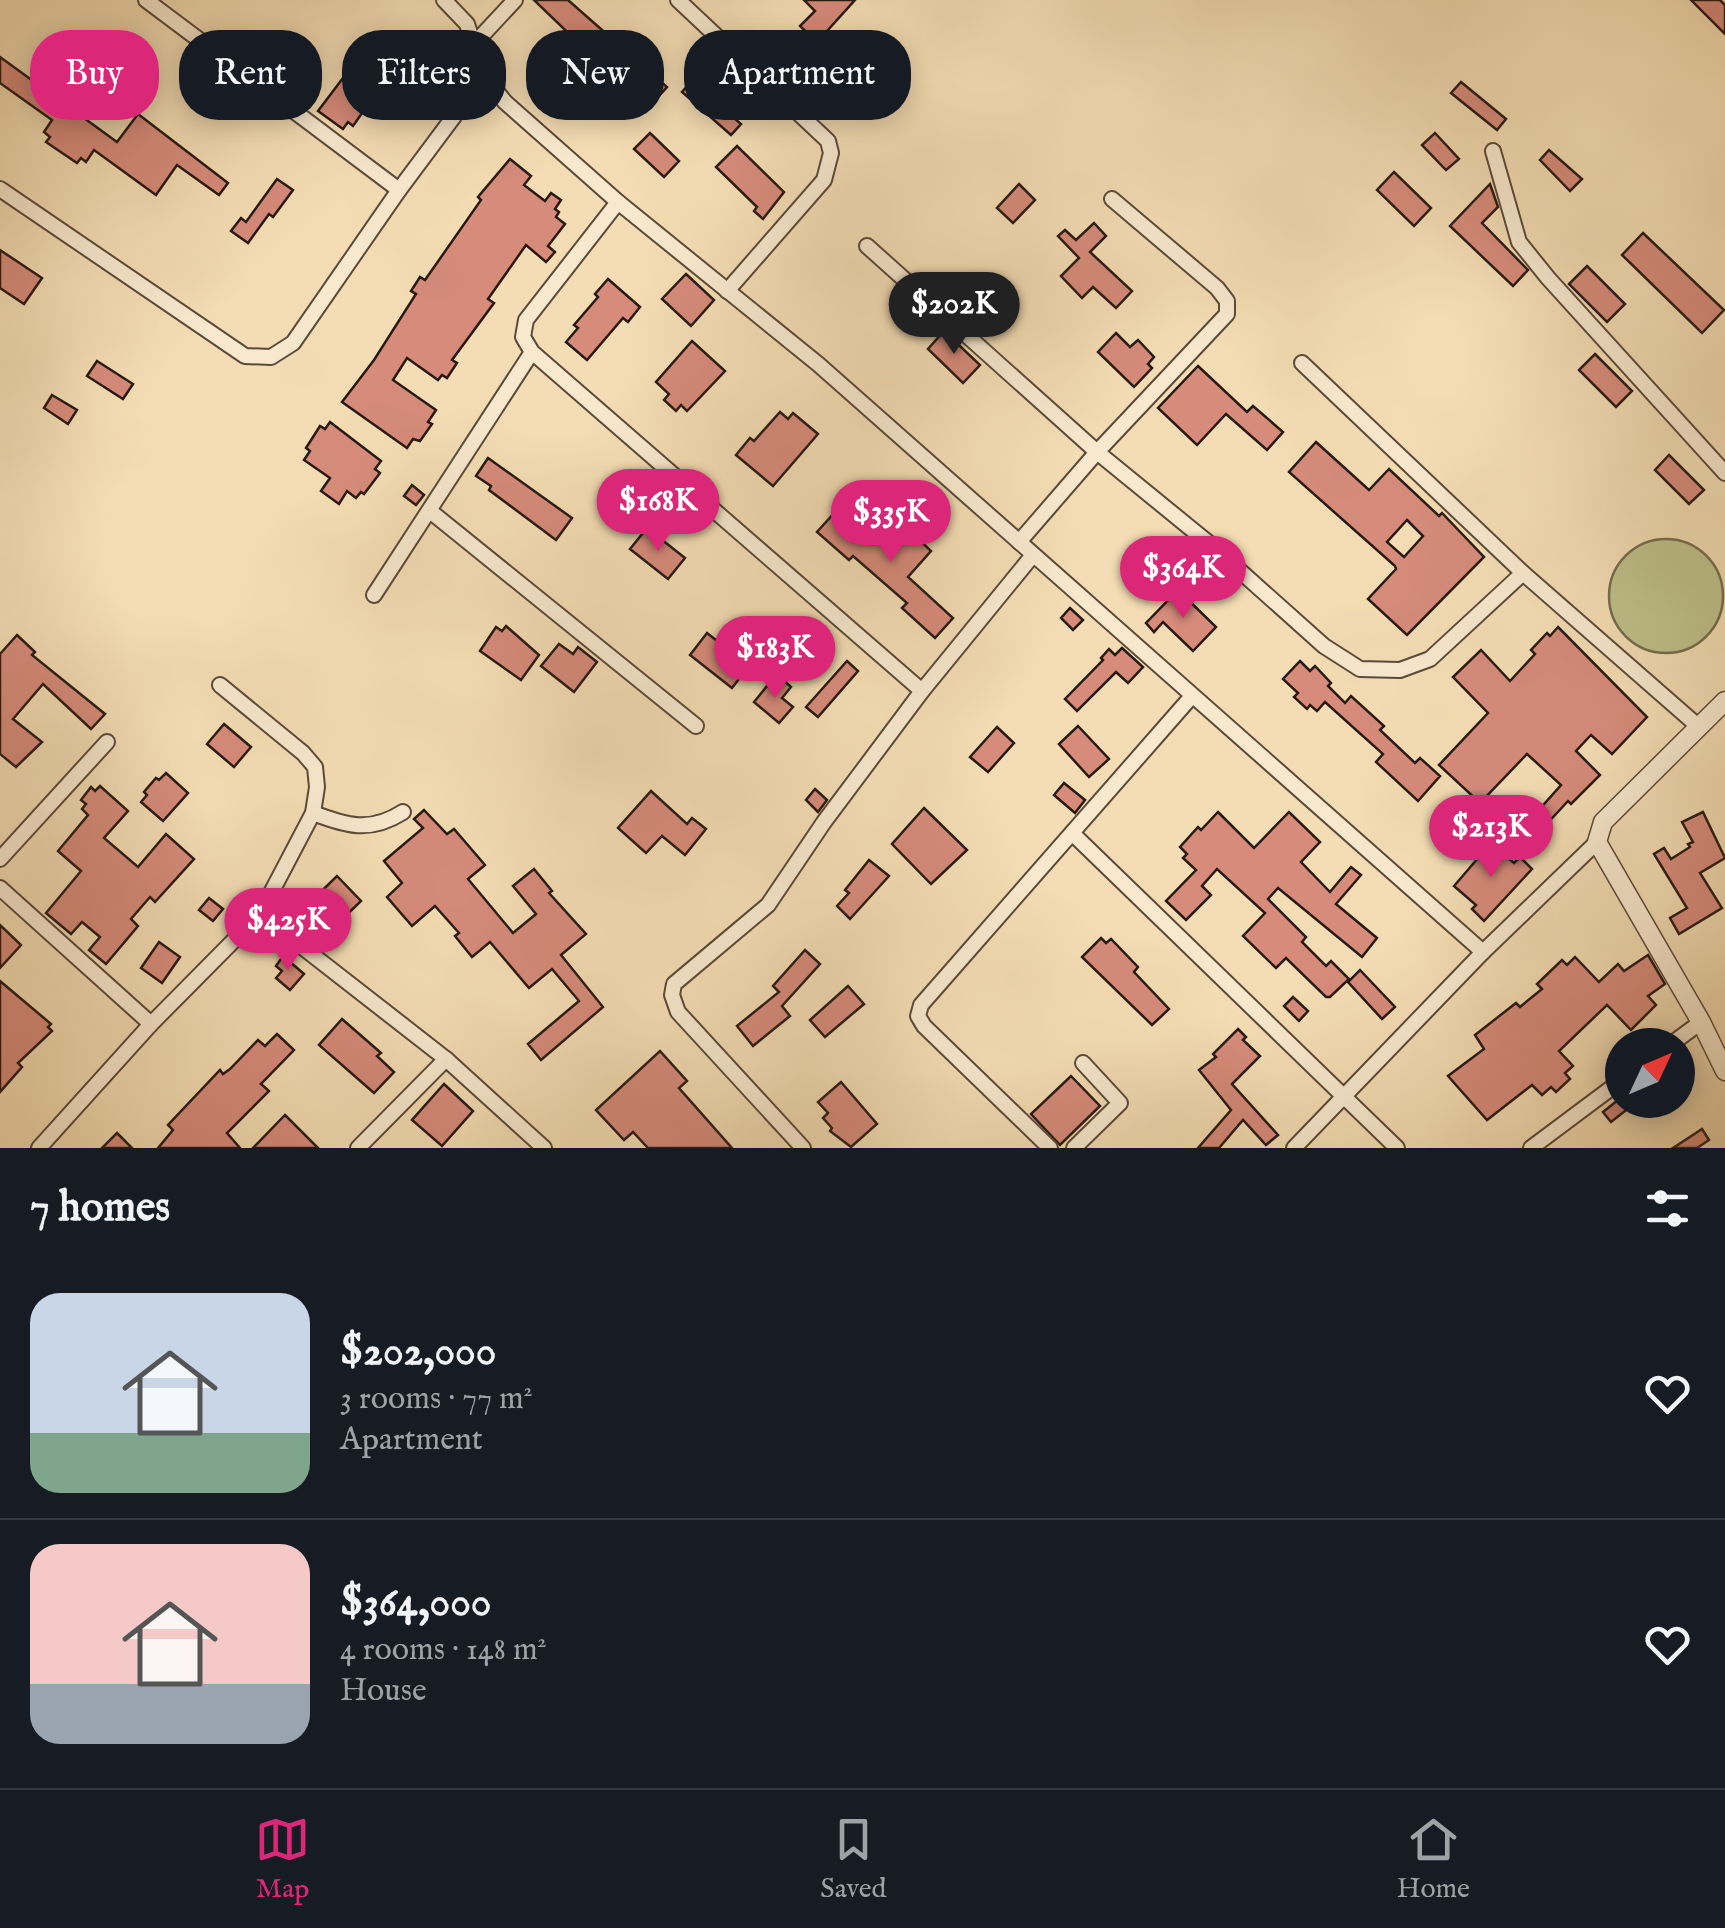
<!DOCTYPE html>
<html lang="en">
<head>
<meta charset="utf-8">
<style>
	body { margin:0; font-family:"IM FELL English",serif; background:#242831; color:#f1f3f6; height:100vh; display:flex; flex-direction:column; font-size:38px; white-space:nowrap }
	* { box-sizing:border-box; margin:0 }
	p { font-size:32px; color:#9ea1a6 }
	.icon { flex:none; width:55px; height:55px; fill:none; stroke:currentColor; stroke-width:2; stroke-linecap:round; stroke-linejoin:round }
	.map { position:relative; height:1148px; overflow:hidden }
	.panel { display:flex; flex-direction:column; background:#171b24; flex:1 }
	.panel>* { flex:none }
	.banner { position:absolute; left:30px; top:30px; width:1000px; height:90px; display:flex; gap:20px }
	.needle { width:65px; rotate:46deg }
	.buttons { position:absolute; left:1605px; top:1028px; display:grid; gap:20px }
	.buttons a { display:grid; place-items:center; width:90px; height:90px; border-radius:50%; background:#171b24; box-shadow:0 5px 25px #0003; font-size:50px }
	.price { position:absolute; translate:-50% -85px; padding:0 22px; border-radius:35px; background:#db2777; color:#fff; font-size:32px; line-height:65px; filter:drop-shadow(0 2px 5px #0008) }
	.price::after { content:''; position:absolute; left:50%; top:60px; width:30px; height:22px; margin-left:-15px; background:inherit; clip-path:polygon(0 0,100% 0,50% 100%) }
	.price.current { background:#222; color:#fff }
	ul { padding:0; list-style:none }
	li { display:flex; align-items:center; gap:30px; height:250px; padding:0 30px }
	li+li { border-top:2px solid #363941 }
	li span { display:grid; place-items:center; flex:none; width:280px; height:200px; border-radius:30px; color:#555 }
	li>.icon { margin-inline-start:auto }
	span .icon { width:120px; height:120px; fill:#fffc; stroke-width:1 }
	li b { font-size:42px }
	h2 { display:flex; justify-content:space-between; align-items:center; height:120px; padding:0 30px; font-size:42px }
	.chip { padding:0 35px; border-radius:40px; background:#171b24; box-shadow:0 5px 25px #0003; font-size:35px; line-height:90px }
	.chip.current { background:#db2777; color:#fff }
	.tab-bar { display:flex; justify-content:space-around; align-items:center; height:140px; border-top:2px solid #363941; background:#171b24; font-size:28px; color:#9ea1a6 }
	.tab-bar a { display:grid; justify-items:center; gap:5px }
	.tab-bar .current { color:#db2777 }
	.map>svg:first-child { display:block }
	.green { fill:#bec08b; stroke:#736c4e; stroke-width:2.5 }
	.building { fill:#d68b7b; stroke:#281911; stroke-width:2.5; fill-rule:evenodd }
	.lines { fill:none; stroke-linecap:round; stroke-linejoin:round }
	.minor-casing { stroke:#5b4a3a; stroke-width:18 }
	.tertiary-casing { stroke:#5b4a3a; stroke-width:21 }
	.minor { stroke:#f8e9ce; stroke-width:14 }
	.tertiary { stroke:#f8e9ce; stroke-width:18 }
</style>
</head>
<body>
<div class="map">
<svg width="1725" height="1148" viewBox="0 0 1725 1148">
	<rect width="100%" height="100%" fill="#f4ddb4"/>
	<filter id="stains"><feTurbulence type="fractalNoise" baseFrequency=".002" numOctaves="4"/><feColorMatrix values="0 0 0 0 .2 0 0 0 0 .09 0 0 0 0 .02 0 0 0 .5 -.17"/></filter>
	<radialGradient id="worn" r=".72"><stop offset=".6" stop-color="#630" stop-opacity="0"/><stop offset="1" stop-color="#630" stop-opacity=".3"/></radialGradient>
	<!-- green -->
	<circle class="green" cx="1666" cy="596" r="57"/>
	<!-- building -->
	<g class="building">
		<polygon points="534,0 568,0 667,87 647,109"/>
		<polygon points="804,0 855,0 828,30 832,34 821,46 800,26 815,11"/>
		<polygon points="1691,0 1720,0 1725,5 1725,34"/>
		<polygon points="0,57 117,142 138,114 228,183 219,195 177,165 156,195 94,150 86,162 81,158 77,163 46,142 50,137 44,132 52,120 0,83"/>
		<polygon points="346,74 370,92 365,100 369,103 353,126 348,122 343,129 318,111"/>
		<polygon points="692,81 741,124 731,135 682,92"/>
		<polygon points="1461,82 1506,119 1497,130 1451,93"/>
		<polygon points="650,133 679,161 664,177 634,149"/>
		<polygon points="1435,133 1459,159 1446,170 1422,145"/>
		<polygon points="737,146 784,192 763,219 754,211 757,207 716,167"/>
		<polygon points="1549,150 1582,179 1570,191 1540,160"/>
		<polygon points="510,159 531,176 524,185 545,201 551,193 561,200 555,209 559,212 556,217 565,224 548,246 555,252 546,262 526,245 488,299 494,303 452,360 457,363 447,378 442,375 438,380 407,358 393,380 436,410 428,422 432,424 420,441 413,439 407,448 342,402 374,360 416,294 411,291 420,277 425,280 481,200 478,197"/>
		<polygon points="1394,172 1431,208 1414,226 1377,190"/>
		<polygon points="277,179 293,190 273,217 269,214 248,243 231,231 241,218 246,222"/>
		<polygon points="1019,184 1035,200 1013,223 997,208"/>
		<polygon points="1490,184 1498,207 1482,223 1528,270 1513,286 1450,226"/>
		<polygon points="1094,223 1106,236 1090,252 1132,291 1116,308 1093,287 1082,298 1061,276 1079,258 1058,236 1065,230 1076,240"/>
		<polygon points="1643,233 1724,310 1702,333 1622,255"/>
		<polygon points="0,250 42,278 24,304 0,288"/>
		<polygon points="1587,266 1625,304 1607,322 1569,284"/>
		<polygon points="686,274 714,300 691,326 662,299"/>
		<polygon points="608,279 640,307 628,322 623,318 587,360 566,342 578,328 574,325 598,297 595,294"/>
		<polygon points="944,331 980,365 963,383 928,349"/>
		<polygon points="1116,333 1130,347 1138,340 1154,357 1148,364 1152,368 1134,387 1098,352"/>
		<polygon points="692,341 725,371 687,411 681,405 676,411 664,400 669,394 656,382"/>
		<polygon points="1595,354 1632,391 1616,407 1579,370"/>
		<polygon points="97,361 133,384 123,399 87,376"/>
		<polygon points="1198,366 1247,412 1253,406 1283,432 1267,450 1226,414 1197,445 1158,408"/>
		<polygon points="52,395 77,410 68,424 44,408"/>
		<polygon points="780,412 788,419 793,413 818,434 773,486 736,455 750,438 754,441"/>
		<polygon points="330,422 381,461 375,469 380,473 364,494 361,492 356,498 347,491 339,504 321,491 330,478 304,460 310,451 306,448 320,426 325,429"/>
		<path d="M 1316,442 L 1369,490 L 1389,469 L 1439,516 L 1442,513 L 1484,557 L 1407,635 L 1368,599 L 1396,569 L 1395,566 L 1289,472 ZM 1407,520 L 1423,536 L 1404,557 L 1387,542 Z"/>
		<polygon points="1669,455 1704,490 1689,504 1655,470"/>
		<polygon points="488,458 572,518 556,540 489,490 491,486 476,476"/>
		<polygon points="412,485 424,495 416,505 404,496"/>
		<polygon points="836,511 873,544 897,518 931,551 908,577 953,618 935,638 902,608 907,603 853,556 849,560 817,532"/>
		<polygon points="647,528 685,558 668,579 630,549"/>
		<polygon points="1178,590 1216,627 1193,651 1163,622 1154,632 1146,623"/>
		<polygon points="1070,608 1083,620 1073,630 1061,618"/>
		<polygon points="506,626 539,655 521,680 480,651 496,627 502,631"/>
		<polygon points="1558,627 1647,717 1612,754 1591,735 1576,751 1600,775 1571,804 1568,801 1531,841 1520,831 1561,785 1527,754 1480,803 1439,765 1488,713 1453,677 1481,650 1510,681 1535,654 1531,650 1547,633 1550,636"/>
		<polygon points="707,633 749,666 732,688 690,655"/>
		<polygon points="17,635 35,652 32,655 105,714 91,729 43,684 13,719 42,742 16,767 0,754 0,654"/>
		<polygon points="559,644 573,654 578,647 597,662 574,692 541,666"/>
		<polygon points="1122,648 1143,667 1128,683 1116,672 1077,711 1065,699 1103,660 1101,658 1109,649 1115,655"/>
		<polygon points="847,661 858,671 818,717 806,707"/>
		<polygon points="1300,661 1310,671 1315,666 1331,683 1328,686 1345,703 1351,696 1384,726 1380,730 1415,763 1420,758 1440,776 1418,801 1376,762 1383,754 1325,702 1317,711 1310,705 1307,709 1294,697 1298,693 1283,679"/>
		<polygon points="781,678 791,687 782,698 793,707 779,723 754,702 767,686 772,689"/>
		<polygon points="224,724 251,747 234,767 207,744"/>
		<polygon points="1078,726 1109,759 1089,777 1059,744"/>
		<polygon points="997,727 1014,743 988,772 970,757"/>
		<polygon points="166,773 188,793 163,821 141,802 147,795 144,792 156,778 159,780"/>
		<polygon points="1064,783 1085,800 1075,813 1054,795"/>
		<polygon points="100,786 128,811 104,838 138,867 166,834 194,859 155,902 150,897 131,919 138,926 106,964 89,950 100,937 82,922 71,934 46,913 81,871 58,851 88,815 82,809 86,804 81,800 91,787 95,791"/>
		<polygon points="815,789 827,800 818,812 806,800"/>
		<polygon points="651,791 687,824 692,818 706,829 685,855 662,836 646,853 618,828"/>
		<polygon points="1490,797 1513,818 1504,829 1480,808"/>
		<polygon points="924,808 967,850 931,884 892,844"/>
		<polygon points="424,810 447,834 454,829 485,865 468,879 513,933 536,914 513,886 534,869 552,891 549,893 586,934 561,955 603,1007 541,1060 528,1044 579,1001 552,969 529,988 490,942 472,957 455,936 459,933 435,906 412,926 387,897 402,883 384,861 423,828 414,819"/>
		<polygon points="1218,812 1254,848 1289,812 1320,842 1301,862 1330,892 1351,867 1361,875 1336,904 1377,938 1362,957 1278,888 1268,899 1306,937 1302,942 1326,966 1331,961 1349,979 1330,997 1326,997 1286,958 1276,968 1243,936 1265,913 1217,869 1202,886 1211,895 1186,920 1166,901 1196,870 1183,858 1187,854 1180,847 1198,827 1201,830"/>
		<polygon points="1703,812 1725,858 1700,873 1722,908 1679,934 1670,918 1687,908 1654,854 1664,848 1671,859 1690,847 1688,844 1693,842 1682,822"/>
		<polygon points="1491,843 1514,863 1520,857 1532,869 1484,921 1472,909 1476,905 1454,886"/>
		<polygon points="869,860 889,876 850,919 837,906 849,893 845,890"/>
		<polygon points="337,876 361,901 321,940 297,915"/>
		<polygon points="209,898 223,909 213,921 199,910"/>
		<polygon points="0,925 21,945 0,968"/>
		<polygon points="1101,938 1106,943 1111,939 1138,967 1134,972 1169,1009 1152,1025 1082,957"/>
		<polygon points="159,942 180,957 162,983 141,968"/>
		<polygon points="805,950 820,964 782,1006 790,1016 753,1046 737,1026 779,992 773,986"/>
		<polygon points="1648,955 1665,984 1648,996 1656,1005 1631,1030 1607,1005 1559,1051 1573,1066 1565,1073 1570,1079 1556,1092 1551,1087 1542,1095 1532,1085 1487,1120 1448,1076 1484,1049 1475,1035 1516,1003 1520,1007 1542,989 1537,984 1562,960 1567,965 1575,957 1599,982 1618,964 1624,971"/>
		<polygon points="283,956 304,974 290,990 276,978 282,971 276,966"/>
		<polygon points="1360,970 1395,1007 1382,1019 1348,982"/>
		<polygon points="0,981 51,1024 48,1027 52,1031 18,1063 22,1067 0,1092"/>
		<polygon points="848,986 864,1004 825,1037 810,1020"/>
		<polygon points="1293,997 1308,1011 1299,1021 1284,1006"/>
		<polygon points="342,1019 381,1053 377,1056 394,1072 374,1093 319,1045"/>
		<polygon points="1238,1029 1246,1037 1243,1040 1260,1056 1232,1084 1278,1135 1266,1145 1243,1120 1219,1148 1198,1148 1231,1110 1199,1070 1216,1057 1213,1054"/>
		<polygon points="277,1034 294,1050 261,1084 269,1091 227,1133 240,1148 158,1148 173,1130 168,1125 220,1070 223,1074 230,1069 258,1040 265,1046"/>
		<polygon points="660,1051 687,1081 679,1088 732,1148 648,1148 633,1132 624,1140 596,1110"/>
		<polygon points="1071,1076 1100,1106 1060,1145 1031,1114"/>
		<polygon points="841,1082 877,1124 851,1147 830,1131 832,1128 823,1118 828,1113 818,1102"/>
		<polygon points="444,1084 473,1111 442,1146 412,1120"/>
		<polygon points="1618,1100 1639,1100 1611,1122 1603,1112"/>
		<polygon points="285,1115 318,1148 253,1148"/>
		<polygon points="1702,1129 1709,1140 1697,1148 1673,1148"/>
		<polygon points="117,1133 132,1148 102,1148"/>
	</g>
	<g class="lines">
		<!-- minor casing -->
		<g class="minor-casing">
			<g id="minor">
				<polyline points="146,0 399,190"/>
				<polyline points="444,0 467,24 484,76 505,102 618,202 818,364 1483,952"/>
				<polyline points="678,0 828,141 831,153 824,180 727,291"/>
				<polyline points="475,43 515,0"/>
				<polyline points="1493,151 1519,242 1548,278 1725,473"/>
				<polyline points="0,189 245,356 271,357 293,343 399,190 484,76"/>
				<polyline points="618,202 526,320 523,337 532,352 922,691"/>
				<polyline points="867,246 1097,452 1211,545 1324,646 1360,669 1400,670 1430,659 1523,573"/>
				<polyline points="1302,363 1523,573 1699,727"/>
				<polyline points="430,511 696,726"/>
				<polyline points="1019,542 1097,452 1227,314 1227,301 1217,288 1112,199"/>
				<polyline points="374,595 532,352"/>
				<path d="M 313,813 C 347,826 370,833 403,812"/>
				<polyline points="1072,833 1397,1148"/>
				<polyline points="0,859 107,742"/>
				<polyline points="0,888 151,1024"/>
				<polyline points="260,914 446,1059 544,1148"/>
				<polyline points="1670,1045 1701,1022"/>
				<polyline points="39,1148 151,1024 260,914 313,813 317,787 315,767 303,753 220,685"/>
				<polyline points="358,1148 446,1059"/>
				<polyline points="803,1148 678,1012 672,995 674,984 768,905 824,822 922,691 1033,555"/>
				<polyline points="1050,1148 924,1026 918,1016 921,1005 1192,696"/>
				<polyline points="1074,1148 1120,1103 1083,1063"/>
				<polyline points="1294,1148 1483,952 1597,842"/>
				<polyline points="1531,1148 1622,1080"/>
			</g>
		</g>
		<!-- tertiary casing -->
		<g class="tertiary-casing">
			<polyline id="tertiary" points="1725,701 1603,822 1597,842 1701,1022 1725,1071"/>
		</g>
		<!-- minor -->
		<use href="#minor" class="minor"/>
		<!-- tertiary -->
		<use href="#tertiary" class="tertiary"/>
	</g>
	<rect width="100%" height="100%" filter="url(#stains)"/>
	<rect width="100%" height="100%" fill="url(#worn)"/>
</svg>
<div class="buttons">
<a><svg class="needle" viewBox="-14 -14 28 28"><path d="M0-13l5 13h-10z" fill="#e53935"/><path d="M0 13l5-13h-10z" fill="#9ea1a6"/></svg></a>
</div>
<b class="price current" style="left:954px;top:357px">$202K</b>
<b class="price" style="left:658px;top:554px">$168K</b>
<b class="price" style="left:891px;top:565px">$335K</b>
<b class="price" style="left:1183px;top:621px">$364K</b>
<b class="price" style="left:775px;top:701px">$183K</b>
<b class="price" style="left:1491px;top:880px">$213K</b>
<b class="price" style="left:288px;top:973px">$425K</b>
<div class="banner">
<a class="chip current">Buy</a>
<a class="chip">Rent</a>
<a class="chip">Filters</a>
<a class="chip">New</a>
<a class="chip">Apartment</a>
</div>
</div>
<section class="panel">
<h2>7 homes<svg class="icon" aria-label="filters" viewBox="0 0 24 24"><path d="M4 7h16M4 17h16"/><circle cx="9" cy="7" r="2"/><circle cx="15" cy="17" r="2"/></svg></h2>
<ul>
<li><span style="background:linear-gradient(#c9d6e8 70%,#7fa58c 0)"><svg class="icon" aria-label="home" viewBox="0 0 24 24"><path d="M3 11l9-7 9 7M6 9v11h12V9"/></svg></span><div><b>$202,000</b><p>3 rooms · 77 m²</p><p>Apartment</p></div><svg class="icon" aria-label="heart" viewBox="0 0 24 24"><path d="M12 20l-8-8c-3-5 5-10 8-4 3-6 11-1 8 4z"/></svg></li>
<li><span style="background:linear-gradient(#f6c9c9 70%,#9aa5b1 0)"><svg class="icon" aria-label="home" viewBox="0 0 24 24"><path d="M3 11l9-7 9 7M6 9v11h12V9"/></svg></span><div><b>$364,000</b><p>4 rooms · 148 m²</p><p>House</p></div><svg class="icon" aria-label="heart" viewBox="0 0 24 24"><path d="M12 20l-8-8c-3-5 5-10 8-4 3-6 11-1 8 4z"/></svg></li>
</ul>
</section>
<nav class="tab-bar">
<a class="current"><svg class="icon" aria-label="map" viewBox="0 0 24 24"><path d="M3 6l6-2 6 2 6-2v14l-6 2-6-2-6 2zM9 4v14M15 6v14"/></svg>Map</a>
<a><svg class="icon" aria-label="saved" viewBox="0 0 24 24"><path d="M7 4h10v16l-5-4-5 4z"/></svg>Saved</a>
<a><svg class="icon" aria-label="home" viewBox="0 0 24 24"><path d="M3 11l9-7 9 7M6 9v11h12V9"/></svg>Home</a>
</nav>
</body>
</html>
